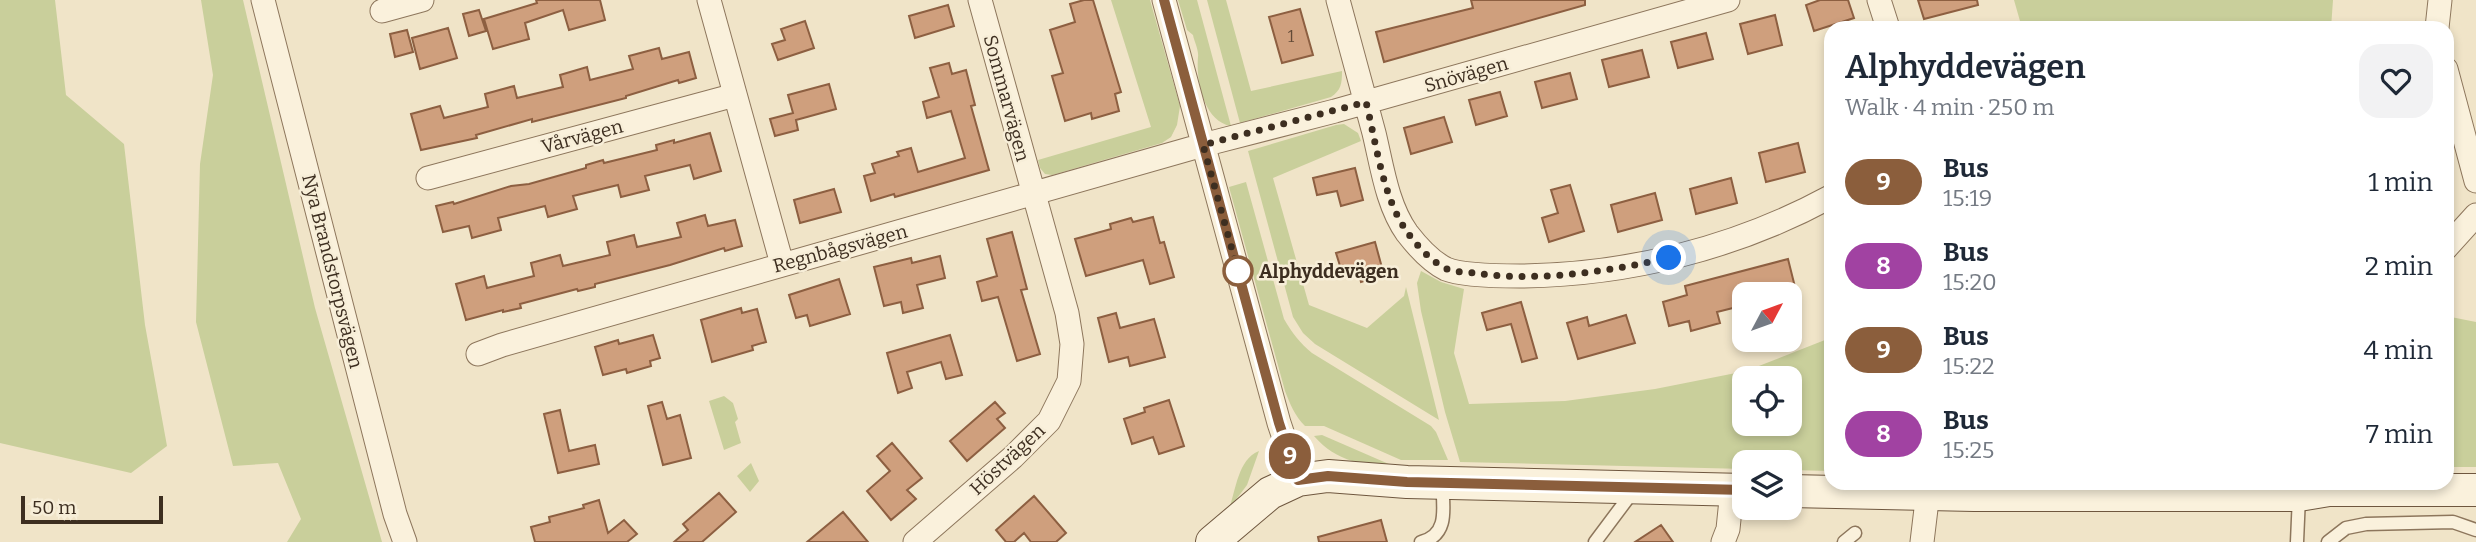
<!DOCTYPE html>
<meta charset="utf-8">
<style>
:root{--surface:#fff;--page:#f2f2f3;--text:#1f2937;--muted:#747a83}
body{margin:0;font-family:Bitter,serif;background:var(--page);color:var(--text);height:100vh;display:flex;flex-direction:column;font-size:26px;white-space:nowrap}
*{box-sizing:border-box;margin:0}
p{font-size:23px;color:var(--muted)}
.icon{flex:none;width:38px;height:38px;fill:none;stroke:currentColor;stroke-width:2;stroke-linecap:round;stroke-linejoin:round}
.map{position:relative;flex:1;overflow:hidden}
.sheet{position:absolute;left:1824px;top:21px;width:630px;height:469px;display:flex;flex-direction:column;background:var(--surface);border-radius:21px;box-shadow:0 4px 10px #0003}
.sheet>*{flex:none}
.badge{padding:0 14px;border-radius:23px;font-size:24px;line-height:46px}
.needle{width:46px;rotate:49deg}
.buttons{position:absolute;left:1732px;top:282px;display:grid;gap:14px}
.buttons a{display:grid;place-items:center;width:70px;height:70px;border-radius:14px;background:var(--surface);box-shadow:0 4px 10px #0003;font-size:35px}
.scale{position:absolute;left:21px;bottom:18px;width:142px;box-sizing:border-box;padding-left:7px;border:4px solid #3d2e20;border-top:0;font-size:19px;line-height:24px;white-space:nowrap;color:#3d2e20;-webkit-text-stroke:5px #f7eed8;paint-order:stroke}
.you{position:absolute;width:35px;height:35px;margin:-18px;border:5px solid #fff;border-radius:50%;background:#1a73e8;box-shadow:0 0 0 10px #1a73e833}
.map>.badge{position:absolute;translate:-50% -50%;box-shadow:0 0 0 4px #fff}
.round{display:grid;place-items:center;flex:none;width:74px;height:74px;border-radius:21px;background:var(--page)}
.head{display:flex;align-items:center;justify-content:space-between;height:119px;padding:0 21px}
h1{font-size:33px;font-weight:600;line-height:52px}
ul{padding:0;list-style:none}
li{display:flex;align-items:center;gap:21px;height:84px;padding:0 21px}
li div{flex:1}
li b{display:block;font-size:26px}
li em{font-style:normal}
li .badge{min-width:77px;font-weight:700;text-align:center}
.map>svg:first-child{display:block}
</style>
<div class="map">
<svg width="2476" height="542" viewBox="0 0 2476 542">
<rect width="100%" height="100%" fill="#f0e4c8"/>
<path fill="#c9cf9b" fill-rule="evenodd" d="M0,0H55L66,95L124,144L145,325L167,446L131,473L0,443Z
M201,0H243L315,308L382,542H287L301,519L278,463L233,466L196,322L200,164L213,75Z
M1111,0H1150L1180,106L1177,125L1171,137L1162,143L1052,175L1045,174L1040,168L1038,160L1151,127Z
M1178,0H1197L1231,126C1203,121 1196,79 1198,57C1199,50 1194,41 1193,35L1187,30Z
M1207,0H1226L1251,91L1342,71C1342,84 1341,90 1331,97L1240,123Z
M2014,0H2333L2331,28H2022Z
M1344,124L1358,133L1361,141L1273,178L1309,305L1367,328L1404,296L1406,287L1439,420L1315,344L1303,333L1293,317L1248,151L1336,125Z
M1246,182L1284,319C1292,333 1300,343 1312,353L1431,426L1436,432L1448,460H1401L1324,426H1305C1295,416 1290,404 1285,391L1229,187Z
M1421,271L1441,282L1464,289L1454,353L1469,404L1565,401L1655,389L1746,371L1830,338V471L1790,470V462H1745V469L1460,462L1445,412L1421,311L1417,283ZM1745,378H1790V424H1745Z
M2446,316L2476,322V467H2447Z
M724,396L733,403L738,419L735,422L741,443L724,450L709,401Z
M1322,435L1398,468C1366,466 1336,462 1314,436Z
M1259,451L1247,485L1229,509C1236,490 1238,459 1259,451Z
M751,463L759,481L750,492L737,476Z"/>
<path fill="#cf9f7d" stroke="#8d5f41" stroke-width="2" d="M536,0H600L605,20L569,30L563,10L525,23L529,39L493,49L484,19L537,3Z
M1084,0H1093L1121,92L1115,94L1119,111L1092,119L1091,113L1065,121L1052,76L1063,73L1050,30L1075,22L1070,4Z
M1471,0H1585V5L1384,62L1376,32L1473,8Z
M1820,0H1848L1854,18L1814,31L1806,5Z
M1918,0H1977L1978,5L1924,19Z
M948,5L954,26L915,38L909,16Z
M1300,9L1313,55L1282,63L1269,17Z
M479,10L486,31L469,36L463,14Z
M1775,15L1782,45L1748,54L1740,24Z
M805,21L814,48L778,60L772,44L785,40L781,29Z
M448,28L457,58L420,69L412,38Z
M407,30L413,52L395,57L390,34Z
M1706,33L1713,59L1678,68L1671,42Z
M659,48L662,59L689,52L696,78L679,83L678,80L626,96V98L532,122V119L476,135L477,138L421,150L411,114L440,106L444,118L488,107L485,94L514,86L517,98L563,87L560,75L587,67L590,80L633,69L629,56Z
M1642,50L1649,77L1609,87L1602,60Z
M949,63L952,74L966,70L975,105L971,106L989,170L895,197L894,194L871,201L864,176L875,173L872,164L899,156L897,152L911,148L918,172L965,158L951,111L927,118L923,102L939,97L930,68Z
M1570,73L1577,99L1542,108L1535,82Z
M829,84L836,109L796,120L798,130L775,136L770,119L793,113L788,95Z
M1500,92L1507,116L1476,125L1469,100Z
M1444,117L1452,142L1411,154L1404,128Z
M710,133L721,171L694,179L690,165L645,176L649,190L621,197L618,185L573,196L577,209L548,217L545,206L498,218L501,230L472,238L469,226L443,232L436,206L453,202L454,204L511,186L529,184L586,168V165L603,160L604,163L657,150L656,145L674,140V143Z
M1798,143L1805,172L1766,182L1759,153Z
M1355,168L1363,200L1341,206L1337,191L1317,195L1313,178Z
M1731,178L1737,203L1696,214L1690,189Z
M1570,185L1584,231L1549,242L1542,218L1558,213L1551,190Z
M834,189L841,212L800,223L794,200Z
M1655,193L1662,220L1618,232L1611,205Z
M705,215L708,226L735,220L742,246L725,251L724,248L670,265L595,284V287L578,291L577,289L520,304L521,308L503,312V310L466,320L456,284L484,276L487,288L534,276L531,263L560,255L563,266L610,255L607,242L634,235L637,247L681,237L677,223Z
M1153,217L1160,243L1164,242L1174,277L1150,284L1143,260L1086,276L1075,239L1111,229L1110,224L1131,218L1133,222Z
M1012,232L1027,289L1021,290L1040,354L1017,361L998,297L982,301L977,282L997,276L987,239Z
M1375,242L1384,275L1361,282L1357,265L1341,269L1336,253Z
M940,256L945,278L917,285L923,308L903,313L901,302L884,306L874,267L911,258L912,263Z
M1788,259L1796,291L1785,294H1745V305L1717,312L1720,323L1691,331L1689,321L1669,326L1663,302L1687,295L1685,286Z
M839,279L850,314L810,326L807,315L796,318L789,295Z
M1521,302L1537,358L1522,362L1511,324L1487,330L1482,313Z
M741,308L742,313L757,309L766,342L752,346L753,350L712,362L701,320Z
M1116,313L1120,328L1154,319L1165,357L1130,366L1128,357L1109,362L1098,318Z
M1626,315L1635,343L1578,359L1567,323L1587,317L1589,326Z
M653,335L660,358L650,361L651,366L627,373L626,369L603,375L595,347L618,340L619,344Z
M950,335L962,375L946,379L941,362L907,372L912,388L898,393L887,353Z
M1169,400L1184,446L1159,454L1153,437L1132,444L1124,419L1145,412L1144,408Z
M662,402L667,419L680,415L691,458L663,465L648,406Z
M995,402L1005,413L997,419L1005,428L967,461L950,441Z
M560,410L569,451L595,445L599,464L558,473L544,414Z
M892,443L922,478L907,490L916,499L891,520L867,491L890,471L877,456Z
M719,493L736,512L702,542H674L688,530L683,524Z
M1034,496L1066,533L1056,542H1031L1024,533L1014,542H1006L996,530Z
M599,500L608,533L624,520L637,534L627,542H535L531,527L550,522L549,517L584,508L583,505Z
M843,512L868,542H807Z
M1381,520L1387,542H1319L1318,537Z
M1661,525L1673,542H1635Z"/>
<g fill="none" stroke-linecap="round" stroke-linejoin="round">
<defs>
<path id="lane" d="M1421,542C1450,535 1443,506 1442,482
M1595,542L1634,490
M1844,542L1855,533
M2297,542L2299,496
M2328,542L2346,528L2366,524L2453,522L2476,530"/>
<path id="street" d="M263,0L395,514L405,542
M709,0L782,264
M1164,0L1279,423L1298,480
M1338,0C1350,44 1362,89 1374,133C1382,166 1387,205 1407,233C1417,246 1432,262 1446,269C1463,276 1502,276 1520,276C1628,275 1736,248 1830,197
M1879,0L1888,28
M382,11L422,0
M2437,28L2440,0
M2446,69L2476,181
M428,178L735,95
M2446,248L2476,215
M478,354L502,345L1203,145L1335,111L1728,0
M915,542L1013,457L1049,421L1069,381L1072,344L1067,313L980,0
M1723,542L1728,529L1732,490
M1922,542L1928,492"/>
<path id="secondary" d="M1790,491L1974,495H2299L2329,490H2476
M1212,542L1270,493L1298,480L1328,476L1407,482L1745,490"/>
</defs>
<use href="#lane" stroke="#8d765c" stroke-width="15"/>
<use href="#street" stroke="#8d765c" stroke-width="25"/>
<use href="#secondary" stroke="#6f573f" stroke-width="34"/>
<use href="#lane" stroke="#faf1dc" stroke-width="12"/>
<use href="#street" stroke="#faf1dc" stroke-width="23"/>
<use href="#secondary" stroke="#faf1dc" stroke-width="32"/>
</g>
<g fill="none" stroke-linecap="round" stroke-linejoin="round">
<defs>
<path id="line" d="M1164,0L1279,423L1298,480L1328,476L1407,482L1745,490"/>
</defs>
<use href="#line" stroke="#fff" stroke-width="16"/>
<use href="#line" stroke="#8b5e3c" stroke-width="10"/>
<path stroke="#3d2e20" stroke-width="7" stroke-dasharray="0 12.6" d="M1238,271L1203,145L1366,102C1376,142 1383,200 1408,233C1417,246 1432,262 1447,269C1454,272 1465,272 1473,273C1539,282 1605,272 1669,258"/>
</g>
<circle fill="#fff" stroke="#8b5e3c" stroke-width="3.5" cx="1238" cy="271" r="14"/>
<g text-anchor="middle" stroke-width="5" stroke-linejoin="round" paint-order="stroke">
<g font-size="16" fill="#624a37">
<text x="1291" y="42">1</text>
</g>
<g font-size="19" fill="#3d2e20" stroke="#f7eed8">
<text transform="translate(1466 74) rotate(-16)" y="7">Snövägen</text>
<text transform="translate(1007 98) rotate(75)" y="7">Sommarvägen</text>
<text transform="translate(582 136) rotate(-15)" y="7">Vårvägen</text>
<text transform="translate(840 248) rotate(-15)" y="7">Regnbågsvägen</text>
<text transform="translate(333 271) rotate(76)" y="7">Nya Brandstorpsvägen</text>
<text transform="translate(1007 459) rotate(-43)" y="7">Höstvägen</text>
</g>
<g font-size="19" font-weight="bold" fill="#3d2e20" stroke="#f7eed8" text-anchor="start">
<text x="1259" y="278">Alphyddevägen</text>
</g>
</g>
</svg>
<div class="buttons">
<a><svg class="needle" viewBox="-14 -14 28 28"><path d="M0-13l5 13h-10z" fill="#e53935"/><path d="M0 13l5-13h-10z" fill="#747a83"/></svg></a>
<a><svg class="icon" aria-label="locate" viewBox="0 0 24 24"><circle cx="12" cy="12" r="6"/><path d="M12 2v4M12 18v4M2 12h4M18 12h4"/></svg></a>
<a><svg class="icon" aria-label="layers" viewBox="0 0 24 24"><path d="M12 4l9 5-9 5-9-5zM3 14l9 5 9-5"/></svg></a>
</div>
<div class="scale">50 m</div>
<div class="you" style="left:1669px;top:258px"></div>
<b class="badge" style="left:1290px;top:456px;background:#8b5e3c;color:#fff">9</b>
<section class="sheet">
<div class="head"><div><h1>Alphyddevägen</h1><p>Walk · 4 min · 250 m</p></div><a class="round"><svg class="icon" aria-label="heart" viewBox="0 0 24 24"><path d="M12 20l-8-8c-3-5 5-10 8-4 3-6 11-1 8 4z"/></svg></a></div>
<ul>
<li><span class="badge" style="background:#8b5e3c;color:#fff">9</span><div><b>Bus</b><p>15:19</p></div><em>1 min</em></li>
<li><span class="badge" style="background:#a142a2;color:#fff">8</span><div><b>Bus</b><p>15:20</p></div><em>2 min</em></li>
<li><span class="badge" style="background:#8b5e3c;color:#fff">9</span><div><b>Bus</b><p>15:22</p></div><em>4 min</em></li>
<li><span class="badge" style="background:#a142a2;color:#fff">8</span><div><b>Bus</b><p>15:25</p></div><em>7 min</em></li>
</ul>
</section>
</div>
